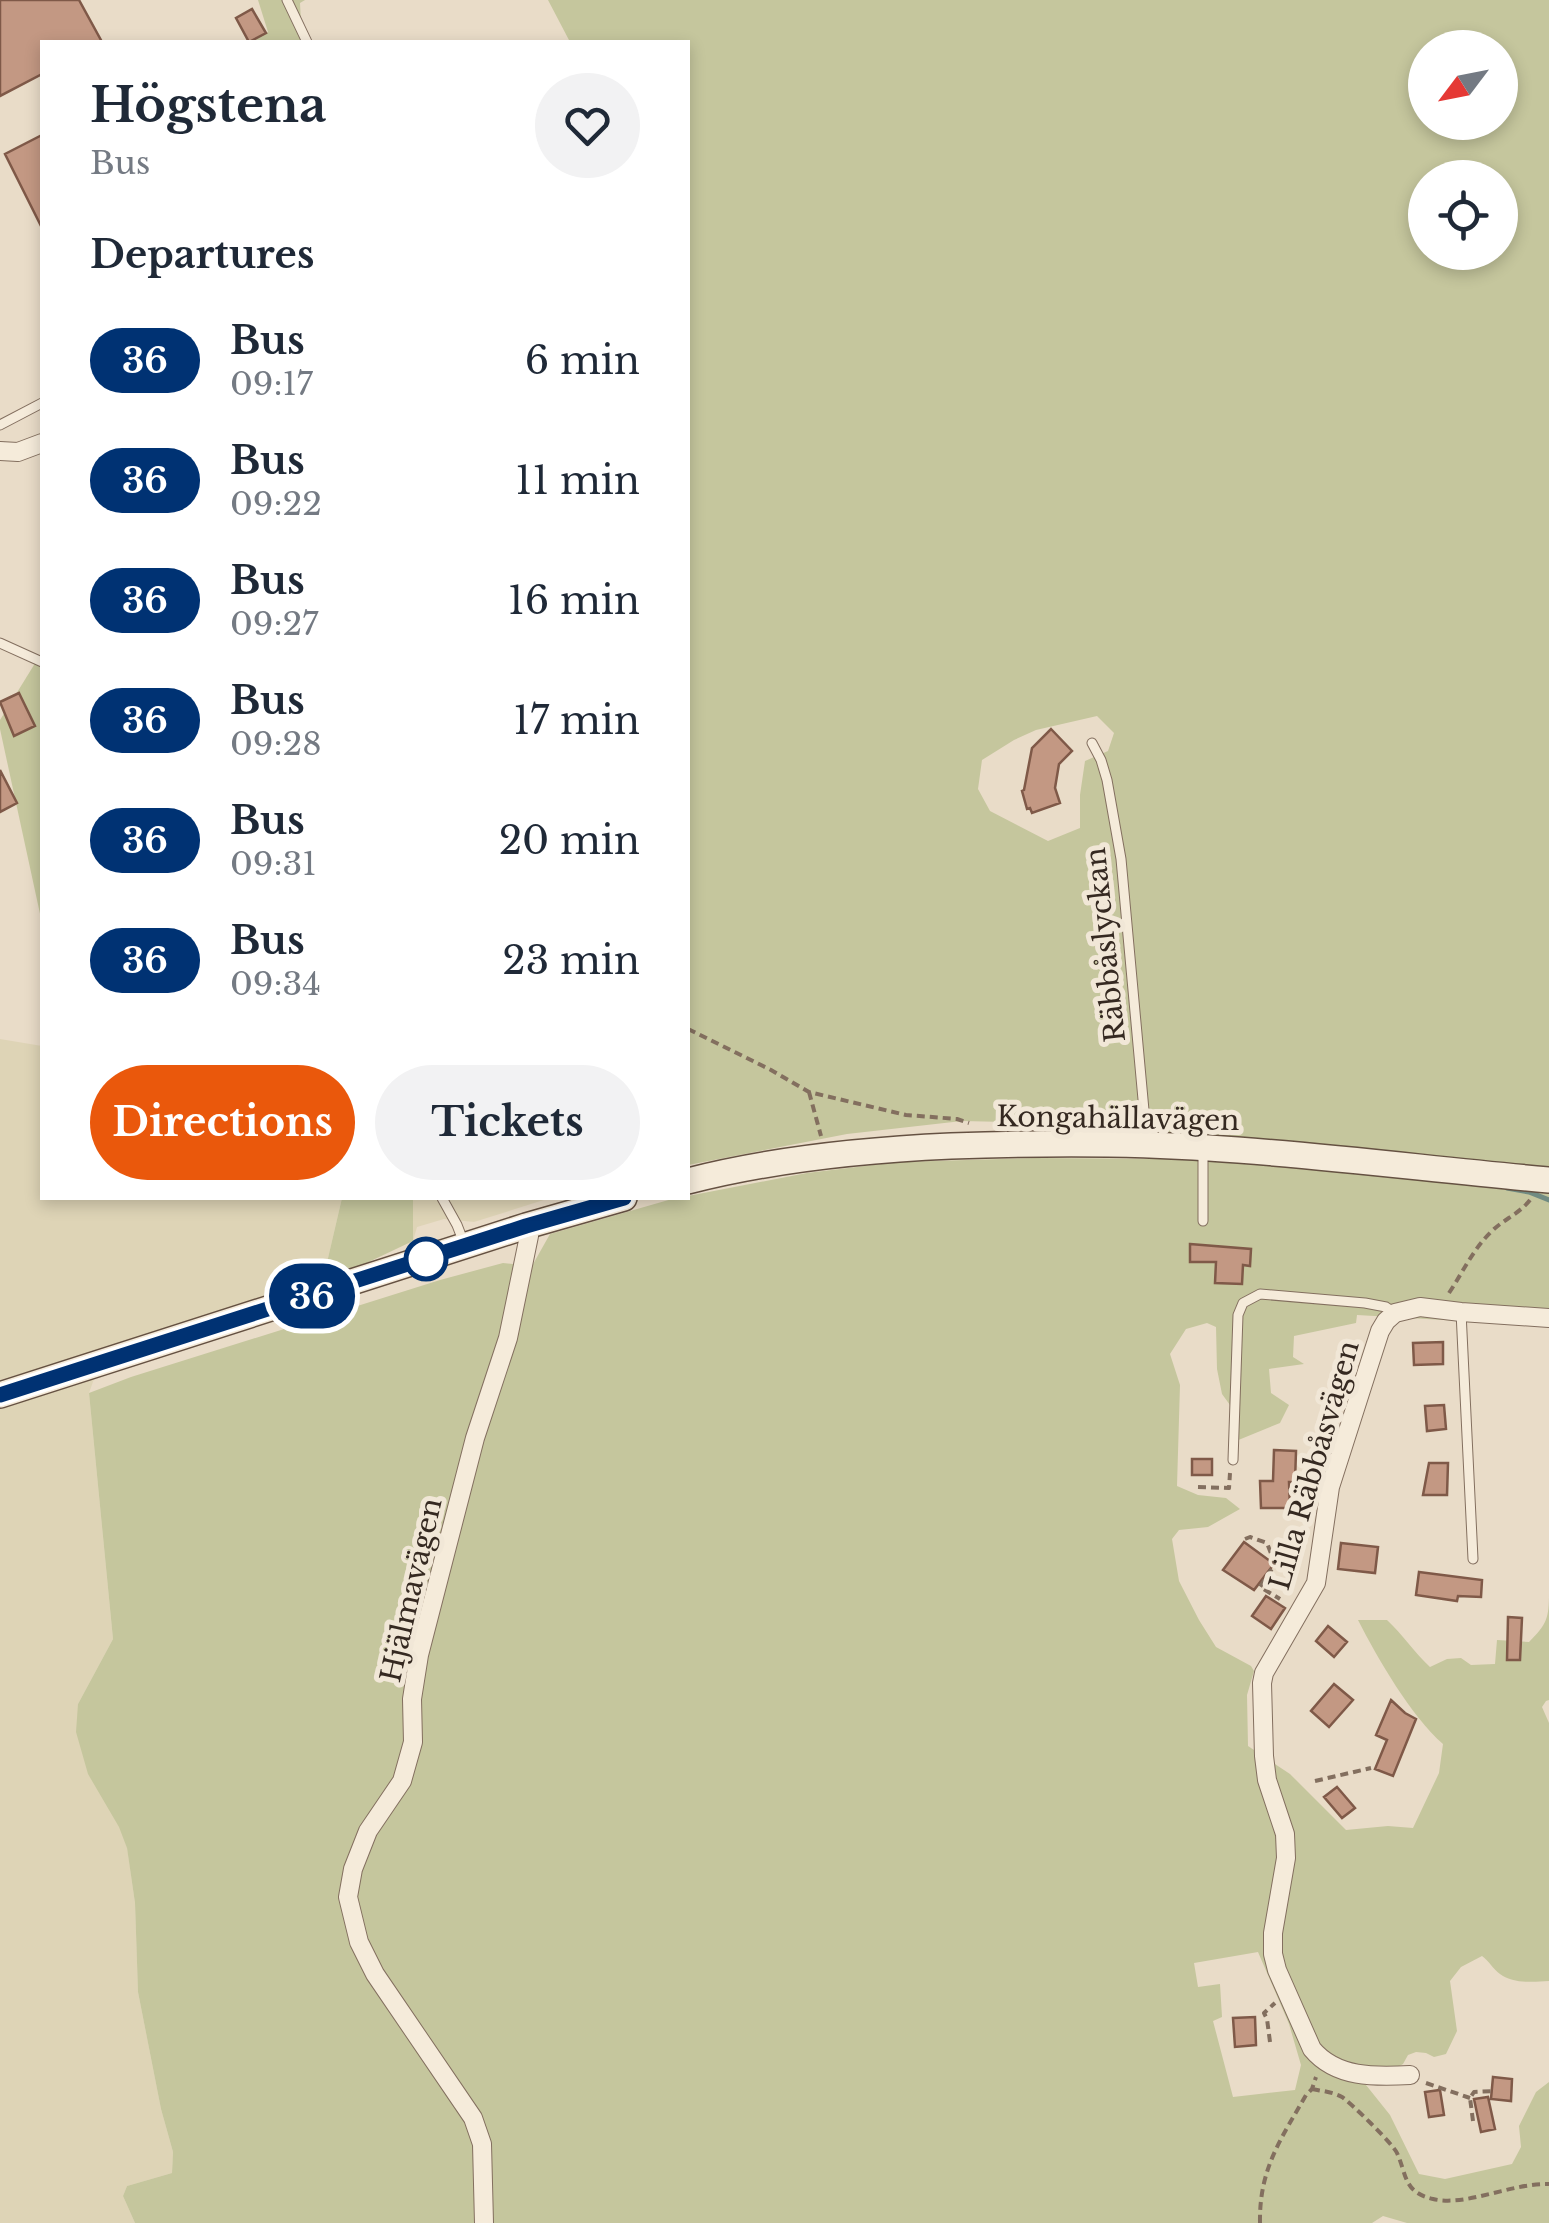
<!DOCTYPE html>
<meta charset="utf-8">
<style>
:root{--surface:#fff;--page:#f2f2f3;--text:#1f2937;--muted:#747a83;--accent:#ea580c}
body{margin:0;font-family:"Libre Baskerville",serif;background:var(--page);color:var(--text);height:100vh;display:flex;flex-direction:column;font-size:38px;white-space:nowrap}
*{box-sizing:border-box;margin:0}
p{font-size:32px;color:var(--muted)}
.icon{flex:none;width:55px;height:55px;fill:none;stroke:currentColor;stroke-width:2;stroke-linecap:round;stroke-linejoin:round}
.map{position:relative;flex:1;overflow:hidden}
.panel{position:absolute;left:40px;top:40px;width:650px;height:1160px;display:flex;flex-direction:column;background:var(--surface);border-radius:0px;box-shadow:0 5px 15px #0003}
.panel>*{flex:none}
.badge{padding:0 20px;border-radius:32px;font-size:35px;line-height:65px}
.needle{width:65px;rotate:238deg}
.fabs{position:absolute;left:1408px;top:30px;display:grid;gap:20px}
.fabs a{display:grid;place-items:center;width:110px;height:110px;border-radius:50%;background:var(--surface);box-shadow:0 5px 15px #0003;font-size:50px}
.map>.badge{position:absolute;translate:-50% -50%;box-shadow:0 0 0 5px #fff}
h2{padding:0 50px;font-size:38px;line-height:90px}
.round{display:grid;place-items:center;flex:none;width:105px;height:105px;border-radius:52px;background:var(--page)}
.overview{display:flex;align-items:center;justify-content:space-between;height:170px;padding:0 50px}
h1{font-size:48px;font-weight:700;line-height:75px}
.action{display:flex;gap:20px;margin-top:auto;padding:20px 50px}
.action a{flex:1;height:115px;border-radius:60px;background:var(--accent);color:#fff;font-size:40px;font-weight:700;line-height:115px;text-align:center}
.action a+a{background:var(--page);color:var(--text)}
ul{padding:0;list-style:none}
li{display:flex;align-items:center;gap:30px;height:120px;padding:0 50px}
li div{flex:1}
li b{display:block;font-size:38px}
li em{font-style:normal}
li .badge{min-width:110px;font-weight:700;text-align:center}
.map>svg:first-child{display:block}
</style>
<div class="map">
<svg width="1549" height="2223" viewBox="0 0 1549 2223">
<rect width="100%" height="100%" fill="#e9dcc8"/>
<path fill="#ded4b6" d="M0,1039L42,1046V1198H342L322,1284L0,1380Z
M413,1198H550L474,1222L444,1219L417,1227L413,1241Z
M94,1379L89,1393L113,1639L78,1704L127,1847L135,1903L138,1992L161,2109L173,2152L172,2173L127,2186L123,2196L135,2223H0V1409Z"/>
<path fill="#c5c69d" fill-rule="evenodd" d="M258,0H305L300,3L302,42H249L268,32Z
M548,0H1549V1326L1357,1315L1356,1323L1294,1336L1293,1357L1304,1364L1269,1369L1271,1393L1289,1405L1280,1423L1236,1441L1230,1432V1405L1222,1394L1217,1369L1216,1327L1207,1323L1186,1329L1170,1354L1180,1385L1177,1486L1198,1495L1226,1498L1240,1509L1208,1527L1179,1530L1172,1539L1179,1581L1199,1620L1216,1647L1251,1666L1254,1671L1247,1695L1248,1746L1290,1774L1346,1830L1388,1826L1413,1828L1439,1773L1443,1744C1411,1716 1378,1659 1358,1620H1387C1403,1635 1414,1652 1430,1667L1447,1659L1461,1658L1471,1665L1495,1664L1497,1640L1529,1642C1547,1624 1549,1618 1549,1593V1700L1546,1701L1542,1707L1549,1723V1981C1533,1982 1514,1984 1500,1974C1493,1969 1489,1961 1482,1956L1461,1967L1450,1981L1457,2031L1446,2054L1434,2057L1426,2053L1416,2052L1408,2055L1403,2064L1366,2085L1390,2115L1419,2174L1445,2179L1512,2164L1521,2147L1519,2126L1536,2092L1549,2082V2223H1407L1383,2216L1372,2223H135L123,2196L127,2186L172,2173L173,2152L161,2109L138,1992L135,1903L127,1848L119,1827L88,1774L76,1732L78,1704L113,1639L89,1393L131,1377L440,1280L503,1263L532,1266L550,1234L672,1199L688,1198V1196L807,1173L898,1162L1035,1158L1165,1159L1156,1125L962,1121L847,1134L688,1165V42H570ZM1425,48H1500V122H1425ZM1425,178H1500V252H1425ZM1097,716L1114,733L1108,751L1085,761L1080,795V828L1048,841L990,811L978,789L982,760L1014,740L1036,730ZM1258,1952L1289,2024L1301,2065L1295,2090L1233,2097L1213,2021L1222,2017L1220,1984L1198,1987L1194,1963Z
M42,652V923L0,729V720Z
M342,1198H413V1241L322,1284Z"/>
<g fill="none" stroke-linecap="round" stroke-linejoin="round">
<path stroke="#708b82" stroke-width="5" d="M1507,1188L1529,1192L1549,1200"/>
</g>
<path fill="#c39883" stroke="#7f5948" stroke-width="2.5" d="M0,0H79L102,42H42V74L0,96Z
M252,9L266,33L249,42L236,18Z
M42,135V228L5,154Z
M19,693L35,726L14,736L0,702Z
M1051,729L1072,751L1059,764L1055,788L1060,803L1032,813L1030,808L1027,809L1022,791L1024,790L1032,748Z
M0,770L17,803L0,812Z
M1190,1244L1251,1249L1250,1266L1243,1265L1242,1284L1215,1283L1216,1262H1190Z
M1443,1342V1364L1414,1365L1413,1343Z
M1444,1405L1446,1429L1427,1431L1425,1406Z
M1274,1450L1296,1451L1295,1482H1289L1290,1508H1261L1260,1481H1273Z
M1192,1459H1212V1475H1192Z
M1429,1463H1448L1447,1495H1423Z
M1244,1542L1274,1564L1254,1590L1223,1570Z
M1341,1543L1378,1547L1375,1573L1338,1569Z
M1419,1572L1482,1580L1481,1597L1458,1596L1457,1601L1416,1595Z
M1266,1596L1285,1608L1271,1629L1252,1616Z
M1508,1617L1522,1618L1520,1660H1507Z
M1328,1626L1347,1642L1334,1657L1316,1641Z
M1334,1684L1353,1700L1329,1727L1311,1711Z
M1391,1700L1405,1713L1416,1719L1393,1776L1375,1769L1387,1740L1376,1735Z
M1337,1787L1355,1808L1342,1818L1324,1797Z
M1255,2017L1256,2045L1235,2047L1233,2018Z
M1493,2077L1512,2079L1511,2101L1491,2099Z
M1440,2090L1444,2115L1429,2117L1425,2092Z
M1488,2097L1495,2129L1481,2132L1474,2099Z"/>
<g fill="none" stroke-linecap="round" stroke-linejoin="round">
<defs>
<path id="lane" d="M287,0L307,42
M0,425L42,403
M0,643L42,662
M1092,743L1101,760L1107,780L1121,859L1147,1143
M442,1198L457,1225L464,1243
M1203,1221V1149
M1461,1312L1473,1559
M1233,1460L1238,1315L1243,1303L1260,1294L1365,1303L1386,1307L1395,1313"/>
<path id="street" d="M0,451L18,452L42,443
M1410,2075C1375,2077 1336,2078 1312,2049L1277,1970L1273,1954V1933L1286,1858L1285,1834L1267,1780L1264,1756L1262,1683L1264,1673L1316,1583L1330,1487L1370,1362L1380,1331L1386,1321L1395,1313L1420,1307L1461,1312L1549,1318
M484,2223L482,2144L473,2118L375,1974L359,1942L348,1897L353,1869L368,1831L402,1781L413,1742L412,1699L419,1655L475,1438L508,1338L529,1236L526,1226"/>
<path id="secondary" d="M688,1181C773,1159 862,1150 951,1146C1036,1143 1123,1142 1209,1148C1322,1155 1436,1170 1549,1180
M0,1395L526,1226L624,1198"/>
</defs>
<use href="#lane" stroke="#836f5f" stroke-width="11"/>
<use href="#street" stroke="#836f5f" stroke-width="20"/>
<use href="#secondary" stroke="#655142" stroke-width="28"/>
<path stroke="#836f5f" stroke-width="4" stroke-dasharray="8 5" stroke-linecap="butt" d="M688,1029L771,1070L809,1092L906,1115L957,1119L969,1123
M809,1092L821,1136
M1449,1293C1463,1272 1473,1249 1492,1231C1504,1219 1519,1214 1530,1200
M1303,1463L1313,1480
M1198,1487L1229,1488L1230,1473
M1245,1539L1250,1537L1267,1543L1275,1564L1260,1587L1280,1599
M1315,1781L1371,1768
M1270,2042L1267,2019L1264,2013L1275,2003
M1426,2083L1470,2098
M1312,2089C1322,2091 1333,2092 1342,2097C1350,2102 1393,2144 1397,2153C1407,2175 1403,2192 1433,2199C1466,2207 1511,2183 1549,2184
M1473,2121L1470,2098L1474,2092L1494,2091
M1260,2223C1259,2169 1281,2139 1306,2095L1312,2089L1316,2077"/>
<use href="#lane" stroke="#f5ebda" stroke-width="9"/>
<use href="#street" stroke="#f5ebda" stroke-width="18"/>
<use href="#secondary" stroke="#f5ebda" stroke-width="25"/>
</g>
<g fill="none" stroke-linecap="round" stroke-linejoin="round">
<defs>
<path id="line" d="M0,1395L526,1226L624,1198"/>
</defs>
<use href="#line" stroke="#fff" stroke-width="22"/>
<use href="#line" stroke="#003273" stroke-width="15"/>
</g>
<circle fill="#fff" stroke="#003273" stroke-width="5" cx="426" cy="1259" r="20"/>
<g text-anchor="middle" stroke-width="10" stroke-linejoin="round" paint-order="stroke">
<g font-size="28" fill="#352921" stroke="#f1e7d7">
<text transform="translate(1105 945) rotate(-96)" y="10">Räbbåslyckan</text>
<text transform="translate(1118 1118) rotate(1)" y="10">Kongahällavägen</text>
<text transform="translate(1314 1465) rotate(-74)" y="10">Lilla Räbbåsvägen</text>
<text transform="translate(411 1590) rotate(-77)" y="10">Hjälmavägen</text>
</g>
</g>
</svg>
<div class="fabs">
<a><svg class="needle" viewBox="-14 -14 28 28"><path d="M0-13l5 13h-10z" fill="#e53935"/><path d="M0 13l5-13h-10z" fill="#747a83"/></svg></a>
<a><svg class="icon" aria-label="locate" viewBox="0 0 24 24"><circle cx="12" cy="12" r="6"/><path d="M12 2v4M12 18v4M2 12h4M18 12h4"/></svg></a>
</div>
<b class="badge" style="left:312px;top:1296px;background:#003273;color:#fff">36</b>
<section class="panel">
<div class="overview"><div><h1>Högstena</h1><p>Bus</p></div><a class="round"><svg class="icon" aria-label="heart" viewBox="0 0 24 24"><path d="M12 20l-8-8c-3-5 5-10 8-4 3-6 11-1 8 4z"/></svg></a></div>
<h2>Departures</h2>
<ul>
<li><span class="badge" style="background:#003273;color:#fff">36</span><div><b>Bus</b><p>09:17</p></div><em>6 min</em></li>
<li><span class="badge" style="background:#003273;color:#fff">36</span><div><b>Bus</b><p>09:22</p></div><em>11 min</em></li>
<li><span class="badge" style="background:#003273;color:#fff">36</span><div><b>Bus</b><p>09:27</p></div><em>16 min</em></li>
<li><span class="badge" style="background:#003273;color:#fff">36</span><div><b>Bus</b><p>09:28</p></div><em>17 min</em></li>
<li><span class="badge" style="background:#003273;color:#fff">36</span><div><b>Bus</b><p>09:31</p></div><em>20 min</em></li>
<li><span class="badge" style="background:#003273;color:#fff">36</span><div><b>Bus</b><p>09:34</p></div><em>23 min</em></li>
</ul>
<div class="action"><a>Directions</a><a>Tickets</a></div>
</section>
</div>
